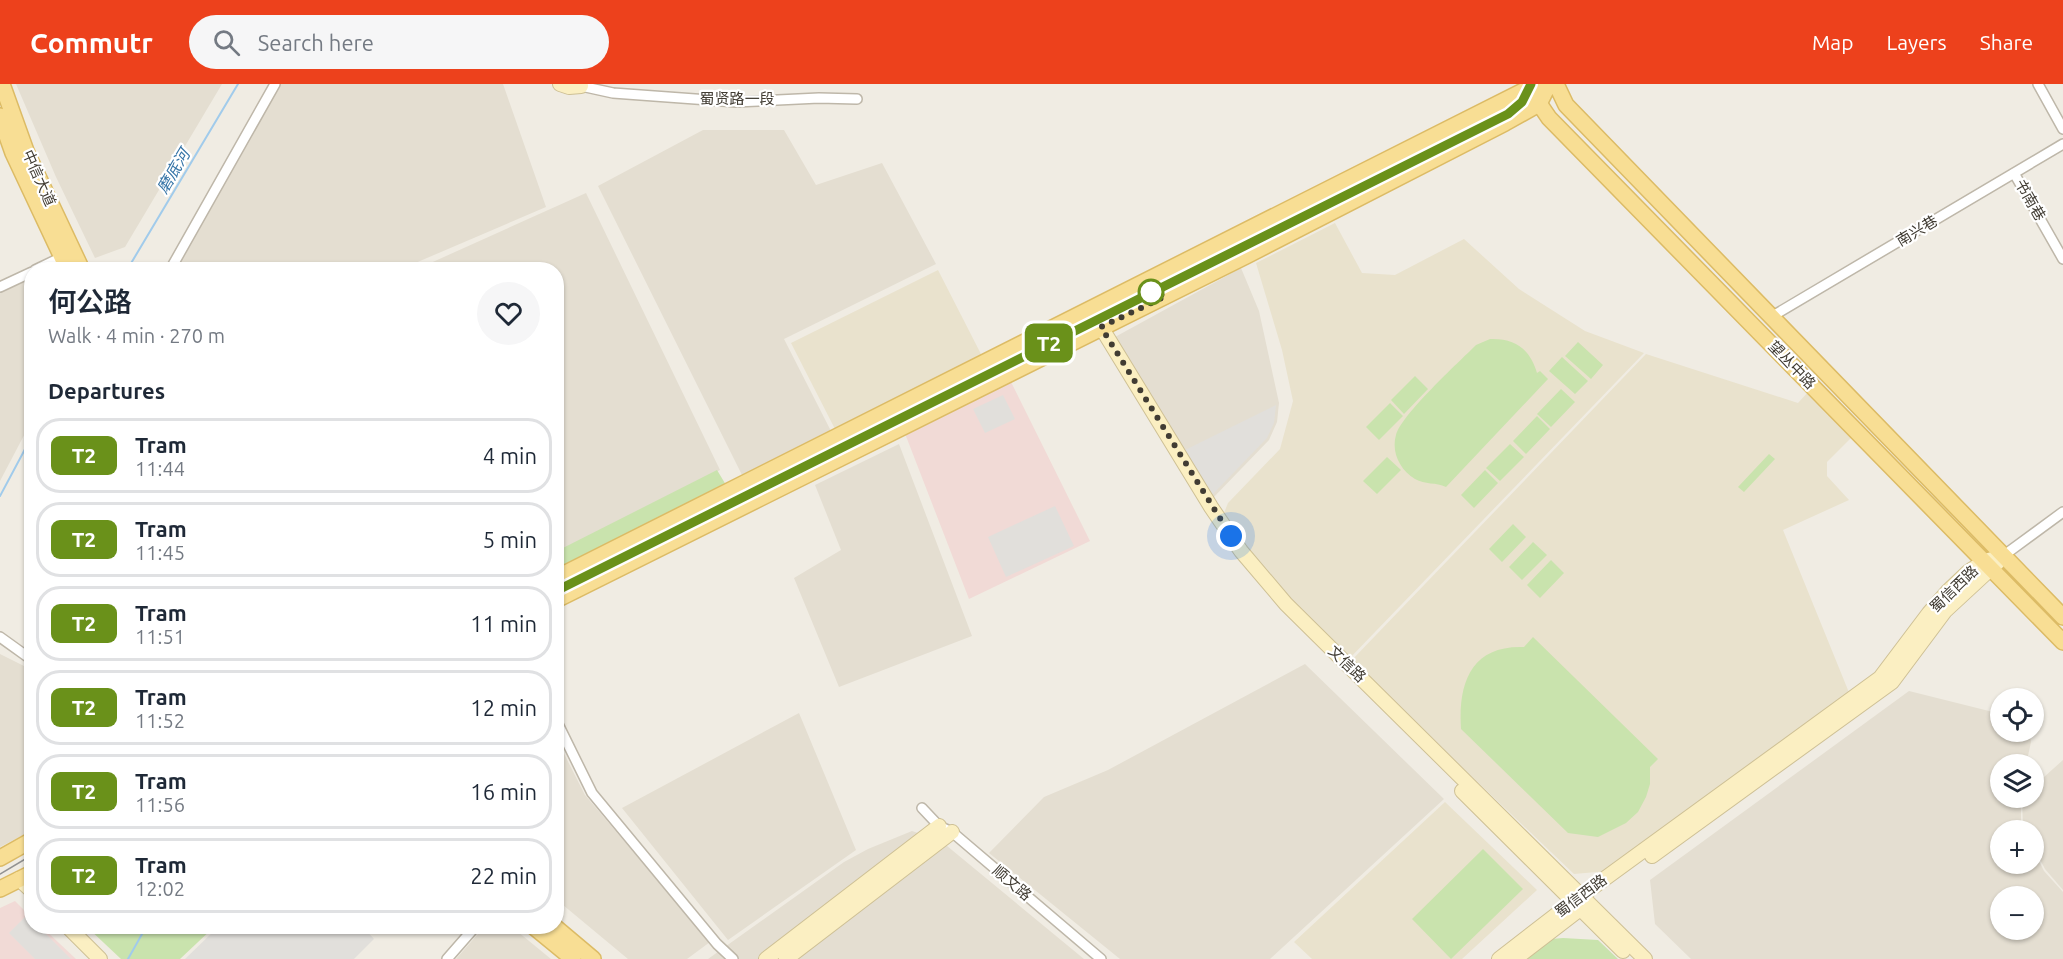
<!DOCTYPE html>
<meta charset="utf-8">
<style>
:root{--surface:#fff;--page:#f6f6f7;--text:#1f2937;--muted:#747a83;--line:#e0e1e3;--accent:#ed411c}
body{margin:0;font-family:Ubuntu,"Noto Sans SC",sans-serif;background:var(--page);color:var(--text);height:100vh;display:flex;flex-direction:column;font-size:22px;white-space:nowrap}
*{box-sizing:border-box;margin:0}
p{font-size:20px;color:var(--muted)}
.icon{flex:none;width:33px;height:33px;fill:none;stroke:currentColor;stroke-width:2;stroke-linecap:round;stroke-linejoin:round}
.map{position:relative;flex:1;overflow:hidden}
.details{position:absolute;left:24px;top:178px;width:540px;height:672px;display:flex;flex-direction:column;background:var(--surface);border-radius:24px;box-shadow:0 2px 4px #0004}
.details>*{flex:none}
.badge{padding:0 12px;border-radius:9px;font-size:21px;line-height:39px}
.tools{position:absolute;left:1990px;top:604px;display:grid;gap:12px}
.tools a{display:grid;place-items:center;width:54px;height:54px;border-radius:50%;background:var(--surface);box-shadow:0 2px 4px #0004;font-size:30px}
.you{position:absolute;width:30px;height:30px;margin:-15px;border:4px solid #fff;border-radius:50%;background:#1a73e8;box-shadow:0 0 0 9px #1a73e833}
.map>.badge{position:absolute;translate:-50% -50%;box-shadow:0 0 0 3px #fff}
h2{padding:0 24px;font-size:22px;line-height:54px}
.round{display:grid;place-items:center;flex:none;width:63px;height:63px;border-radius:32px;background:var(--page)}
.summary{display:flex;align-items:center;justify-content:space-between;height:102px;padding:0 24px}
h1{font-size:28px;font-weight:600;line-height:45px}
ul{padding:0;list-style:none}
li{display:flex;align-items:center;gap:18px;height:75px;margin:0 12px 9px;padding:0 12px;border:3px solid var(--line);border-radius:24px}
li div{flex:1}
li b{display:block;font-size:22px}
li em{font-style:normal}
li .badge{min-width:66px;font-weight:700;text-align:center}
header{display:flex;align-items:center;gap:36px;box-sizing:border-box;height:84px;padding:0 30px;background:var(--accent);color:#fff}
header strong{font-size:28px}
nav{display:flex;gap:33px;margin-inline-start:auto;font-size:21px}
.search{width:420px;height:54px;background:var(--page);display:flex;align-items:center;gap:15px;box-sizing:border-box;padding:0 21px;border-radius:33px;color:var(--muted);font-size:22px}
.map>svg:first-child{display:block}
</style>
<header>
<strong>Commutr</strong>
<div class="search"><svg class="icon" aria-label="search" viewBox="0 0 24 24"><circle cx="10" cy="10" r="6"/><path d="M15 15l6 6"/></svg>Search here</div>
<nav><a>Map</a><a>Layers</a><a>Share</a></nav>
</header>
<div class="map">
<svg width="2063" height="875" viewBox="0 0 2063 875">
<rect width="100%" height="100%" fill="#f0ece3"/>
<path fill="#e4ded1" fill-rule="evenodd" d="M16,0H222L125,163L95,174L56,93Z
M279,0H503L546,123L399,186H175Z
M703,46H784L816,101L882,79L936,180L784,255L833,351L743,393L598,102Z
M586,109L720,386L557,469L556,186H415Z
M1241,184L1259,227L1279,319L1277,338L1269,356L1212,415L1115,253Z
M31,195V338L0,397V209Z
M899,360L972,552L839,603L794,494L841,466L815,401Z
M0,570L32,586L31,747L0,763Z
M1305,580L1444,715L1270,875H1120L989,769L1044,713L1108,686Z
M1909,607L2001,630V648H2029L2031,658L2026,681H2001V714H2021V743L2023,747H2001V780H2034V767L2044,787L2063,808V875H1691L1655,840L1650,796ZM2001,813H2034V846H2001Z
M799,629L856,766L728,856L622,724Z
M556,654L585,711L710,858L687,875H628L557,816Z
M2063,676V806L2045,785L2034,764V747H2025L2023,743L2022,714H2034V702Z
M912,747L941,757L1084,875H708L844,778L868,765Z
M484,843H512L551,875H456Z"/>
<path fill="#e9e2cd" d="M1335,139L1362,189L1395,191L1464,155L1519,205L1585,247L1644,269L1349,575L1277,505L1225,440L1224,429L1228,419L1280,365L1293,317L1282,266L1256,179Z
M938,186L983,274L836,347L791,259Z
M1646,270L1798,319L1808,308L1854,351L1827,378V392L1849,416L1783,446L1850,611L1608,787L1574,790L1351,577Z
M1445,718L1537,806L1462,875H1312L1294,858Z"/>
<path fill="#f1dad6" d="M1011,298L1090,457L969,515L904,347Z
M15,817L31,833L32,843H42L76,875H0V824Z"/>
<path fill="#c9e3ad" d="M1490,255C1515,254 1530,265 1537,289L1540,287L1548,295L1446,403C1436,398 1425,401 1415,395C1400,386 1391,368 1396,351C1402,330 1458,279 1476,261Z
M1578,258L1603,281L1591,295L1565,272Z
M1562,273L1588,297L1575,310L1549,287Z
M1415,292L1428,305L1404,330L1391,316Z
M1561,305L1575,318L1551,343L1537,330Z
M1390,319L1403,332L1379,356L1366,343Z
M1537,332L1550,345L1526,370L1513,357Z
M1510,360L1524,373L1500,397L1486,384Z
M1769,370L1775,375L1744,408L1738,403Z
M1387,373L1401,386L1377,410L1363,397Z
M717,386L726,401L557,486V467Z
M1485,386L1498,399L1474,424L1461,411Z
M1513,440L1526,453L1502,478L1489,465Z
M1533,458L1547,471L1522,496L1509,483Z
M1551,476L1564,489L1540,514L1527,501Z
M1533,553L1658,675L1650,683V700L1646,713L1638,728L1626,739L1598,753L1568,749L1461,645C1458,599 1471,561 1524,563Z
M1483,765L1523,805L1451,875L1412,835Z
M87,843H214L180,875H121Z
M1563,854L1598,856L1618,875H1526L1551,855Z"/>
<path fill="#e1dfdb" d="M1003,311L1015,335L985,349L973,325Z
M1276,321L1274,339L1267,354L1212,411L1185,366Z
M1055,422L1074,462L1006,493L988,453Z
M27,831L31,835L32,843H39L71,875H35L9,849Z
M218,843H363L374,855L354,875H185Z"/>
<g fill="none" stroke-linecap="round" stroke-linejoin="round">
<path stroke="#a1cbeb" stroke-width="2" d="M127,186L238,0
M0,412L32,352
M128,875L146,843"/>
<defs>
<path id="street" d="M581,0V2L613,9L736,18L819,14L857,15
M2038,0L2063,45
M2014,89L2063,175
M35,186L62,173
M170,186L275,0
M0,203L32,188
M1771,233L2063,60
M2003,472L2063,428
M0,553L32,576
M556,636L592,709L717,860L733,875
M922,724L939,742L952,748L1101,875
M447,875L475,843"/>
<path id="secondary" d="M560,0L569,3L581,2L580,0
M1101,243L1211,423L1241,467L1286,520L1645,875
M1462,707L1623,867
M1652,772L1892,598L1945,527L1998,478
M19,795L32,807
M68,843L100,875
M766,875L939,742
M786,875L952,748
M1499,875L1574,817L1880,594L1929,529L1948,507L1968,488L1985,477L2003,472
M1515,875L1588,819"/>
<path id="primary" d="M2,0L26,67L82,186
M1556,0L1566,21L2063,533
M1534,12L1549,34L2063,558
M0,32L13,69L68,186
M556,494L1537,0
M556,516L1246,172L1505,39L1539,20L1549,0
M0,774L32,756
M0,805L32,789
M534,843L573,875
M555,843L593,875"/>
</defs>
<use href="#street" stroke="#beb7a9" stroke-width="12"/>
<use href="#secondary" stroke="#cec095" stroke-width="16"/>
<use href="#primary" stroke="#dcbb65" stroke-width="18"/>
<use href="#street" stroke="#fff" stroke-width="9"/>
<use href="#secondary" stroke="#fbefc2" stroke-width="14"/>
<use href="#primary" stroke="#f8de94" stroke-width="15"/>
<path stroke="#929292" stroke-width="1.5" d="M556,507L1508,30L1522,18L1531,0
M0,790L32,771"/>
</g>
<g fill="none" stroke-linecap="round" stroke-linejoin="round">
<defs>
<path id="line" d="M556,507L1508,30L1522,18L1531,0"/>
</defs>
<use href="#line" stroke="#fff" stroke-width="14"/>
<use href="#line" stroke="#6a911a" stroke-width="9"/>
<path stroke="#413c33" stroke-width="6" stroke-dasharray="0 10.8" d="M1151,208L1166,212L1101,243L1231,452"/>
</g>
<circle fill="#fff" stroke="#6a911a" stroke-width="3" cx="1151" cy="208" r="12"/>
<g text-anchor="middle" stroke-width="4.5" stroke-linejoin="round" paint-order="stroke">
<g font-size="15" fill="#413c33" stroke="#fff">
<text x="737" y="20">蜀贤路一段</text>
<text transform="translate(39 94) rotate(66)" y="5">中信大道</text>
<text transform="translate(2030 116) rotate(60)" y="5">书南巷</text>
<text transform="translate(1917 147) rotate(-31)" y="5">南兴巷</text>
<text transform="translate(1792 281) rotate(46)" y="5">望丛中路</text>
<text transform="translate(1954 505) rotate(-44)" y="5">蜀信西路</text>
<text transform="translate(1347 580) rotate(44)" y="5">文信路</text>
<text transform="translate(1012 799) rotate(40)" y="5">顺文路</text>
<text transform="translate(1581 812) rotate(-37)" y="5">蜀信西路</text>
</g>
<g font-size="16" font-style="italic" fill="#3473a6" stroke="#fff">
<text transform="translate(173 87) rotate(-59)" y="6">磨底河</text>
</g>
</g>
</svg>
<div class="tools">
<a><svg class="icon" aria-label="locate" viewBox="0 0 24 24"><circle cx="12" cy="12" r="6"/><path d="M12 2v4M12 18v4M2 12h4M18 12h4"/></svg></a>
<a><svg class="icon" aria-label="layers" viewBox="0 0 24 24"><path d="M12 4l9 5-9 5-9-5zM3 14l9 5 9-5"/></svg></a>
<a>+</a>
<a>−</a>
</div>
<div class="you" style="left:1231px;top:452px"></div>
<b class="badge" style="left:1049px;top:259px;background:#6a911a;color:#fff">T2</b>
<section class="details">
<div class="summary"><div><h1>何公路</h1><p>Walk · 4 min · 270 m</p></div><a class="round"><svg class="icon" aria-label="heart" viewBox="0 0 24 24"><path d="M12 20l-8-8c-3-5 5-10 8-4 3-6 11-1 8 4z"/></svg></a></div>
<h2>Departures</h2>
<ul>
<li><span class="badge" style="background:#6a911a;color:#fff">T2</span><div><b>Tram</b><p>11:44</p></div><em>4 min</em></li>
<li><span class="badge" style="background:#6a911a;color:#fff">T2</span><div><b>Tram</b><p>11:45</p></div><em>5 min</em></li>
<li><span class="badge" style="background:#6a911a;color:#fff">T2</span><div><b>Tram</b><p>11:51</p></div><em>11 min</em></li>
<li><span class="badge" style="background:#6a911a;color:#fff">T2</span><div><b>Tram</b><p>11:52</p></div><em>12 min</em></li>
<li><span class="badge" style="background:#6a911a;color:#fff">T2</span><div><b>Tram</b><p>11:56</p></div><em>16 min</em></li>
<li><span class="badge" style="background:#6a911a;color:#fff">T2</span><div><b>Tram</b><p>12:02</p></div><em>22 min</em></li>
</ul>
</section>
</div>
